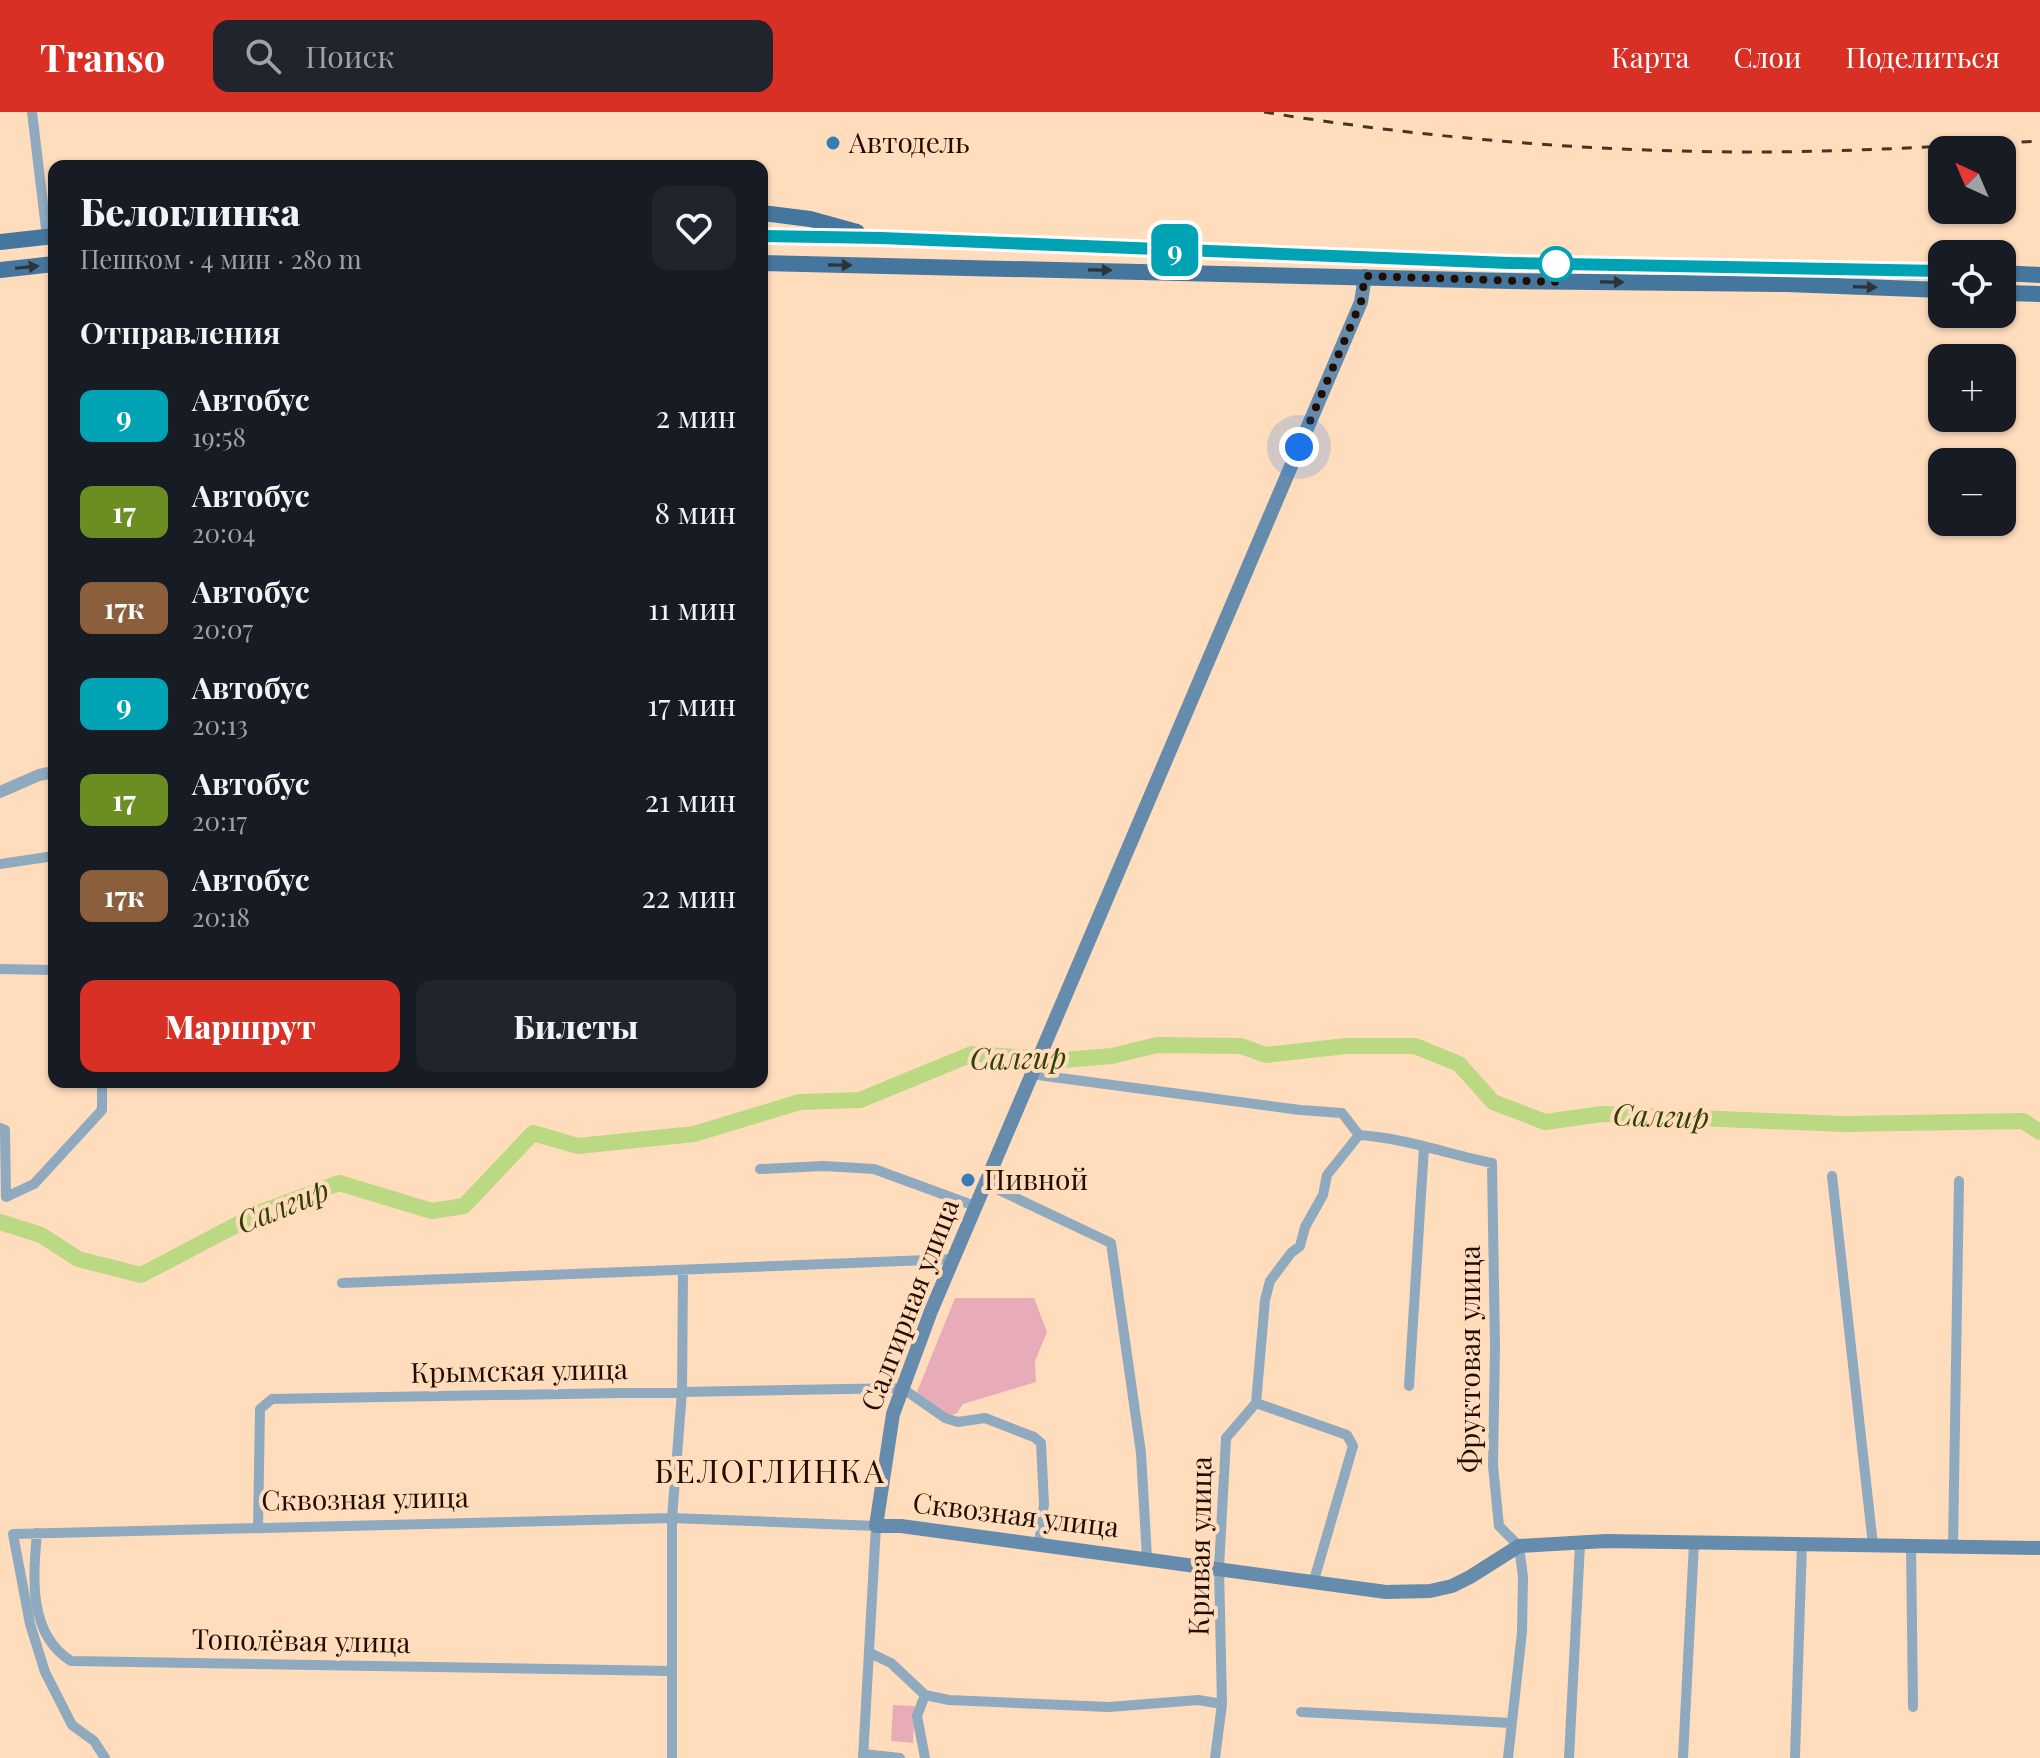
<!DOCTYPE html>
<html lang="ru">
<meta charset="utf-8">
<style>
:root{--surface:#171b24;--page:#20242c;--text:#f1f3f6;--muted:#9ea1a6;--accent:#d93025}
body{margin:0;font-family:"Playfair Display",serif;background:var(--page);color:var(--text);height:100vh;display:flex;flex-direction:column;font-size:30px;white-space:nowrap}
*{box-sizing:border-box;margin:0}
p{font-size:26px;color:var(--muted)}
.icon{flex:none;width:44px;height:44px;fill:none;stroke:currentColor;stroke-width:2;stroke-linecap:round;stroke-linejoin:round}
.map{position:relative;flex:1;overflow:hidden}
.sheet{position:absolute;left:48px;top:48px;width:720px;height:928px;display:flex;flex-direction:column;background:var(--surface);border-radius:16px;box-shadow:0 2px 6px #0004}
.sheet>*{flex:none}
.badge{padding:0 16px;border-radius:12px;font-size:28px;line-height:52px}
.needle{width:52px;rotate:316deg}
.tools{position:absolute;left:1928px;top:24px;display:grid;gap:16px}
.tools a{display:grid;place-items:center;width:88px;height:88px;border-radius:16px;background:var(--surface);box-shadow:0 2px 6px #0004;font-size:40px}
.you{position:absolute;width:40px;height:40px;margin:-20px;border:6px solid #fff;border-radius:50%;background:#1a73e8;box-shadow:0 0 0 12px #1a73e833}
.map>.badge{position:absolute;translate:-50% -50%;box-shadow:0 0 0 4px #fff}
h2{padding:0 32px;font-size:30px;line-height:72px}
.round{display:grid;place-items:center;flex:none;width:84px;height:84px;border-radius:16px;background:var(--page)}
.headline{display:flex;align-items:center;justify-content:space-between;height:136px;padding:0 32px}
h1{font-size:38px;font-weight:800;line-height:60px}
.primary-button{display:flex;gap:16px;margin-top:auto;padding:16px 32px}
.primary-button a{flex:1;height:92px;border-radius:16px;background:var(--accent);color:#fff;font-size:32px;font-weight:800;line-height:92px;text-align:center}
.primary-button a+a{background:var(--page);color:var(--text)}
ul{padding:0;list-style:none}
li{display:flex;align-items:center;gap:24px;height:96px;padding:0 32px}
li div{flex:1}
li b{display:block;font-size:30px}
li em{font-style:normal}
li .badge{min-width:88px;font-weight:700;text-align:center}
header{display:flex;align-items:center;gap:48px;box-sizing:border-box;height:112px;padding:0 40px;background:var(--accent);color:#fff}
header strong{font-size:38px}
nav{display:flex;gap:44px;margin-inline-start:auto;font-size:28px}
.search{width:560px;height:72px;background:var(--page);display:flex;align-items:center;gap:20px;box-sizing:border-box;padding:0 28px;border-radius:16px;color:var(--muted);font-size:30px}
.map>svg:first-child{display:block}
</style>
<header>
<strong>Transo</strong>
<div class="search"><svg class="icon" aria-label="search" viewBox="0 0 24 24"><circle cx="10" cy="10" r="6"/><path d="M15 15l6 6"/></svg>Поиск</div>
<nav><a>Карта</a><a>Слои</a><a>Поделиться</a></nav>
</header>
<div class="map">
<svg width="2040" height="1646" viewBox="0 0 2040 1646">
<rect width="100%" height="100%" fill="#ffdcbc"/>
<path fill="#e8acb9" d="M955,1186H1034L1047,1220L1035,1249L1036,1270L963,1292L956,1302L946,1303L917,1280Z
M893,1593L915,1594L913,1631L891,1629Z"/>
<g fill="none" stroke-linecap="round" stroke-linejoin="round">
<path stroke="#bbd982" stroke-width="16" d="M0,1110L41,1123L78,1147L141,1163L261,1100L339,1071L432,1099L464,1094L533,1021L578,1034L694,1022L800,990L860,988L972,942L1064,948L1112,944L1157,933L1241,934L1266,943L1346,934H1415L1459,952L1493,990L1545,1010L1602,1002L1843,1012L2023,1009L2040,1020"/>
<path stroke="#8fa9bf" stroke-width="10" d="M32,0L47,125
M0,752L54,744
M0,857L54,858
M1030,962L1300,998L1342,1001L1359,1023C1405,1026 1447,1042 1492,1051L1495,1235L1493,1354L1499,1414L1519,1434L1523,1465L1522,1520L1508,1646
M0,1016L5,1018L6,1085L34,1072L102,998V970
M760,1057L824,1054L874,1057L975,1094
M1832,1064L1873,1433
M984,1071L1111,1131L1141,1341L1147,1446
M342,1171L953,1147
M1409,1274L1424,1035
M1256,1291L1347,1323L1353,1334L1314,1468
M258,1416L260,1297L272,1287L902,1276L945,1306L958,1310L985,1306L1034,1325L1041,1331L1044,1392L1039,1432
M37,1421C33,1465 28,1522 71,1549L670,1559
M1911,1433L1913,1595
M1953,1434L1959,1069
M870,1541L891,1551L925,1583L949,1588L1109,1595L1198,1588L1222,1592
M925,1583L917,1604L925,1646
M1301,1600L1511,1611
M864,1642L900,1646
M1795,1644L1802,1432
M105,1646L94,1629L72,1613L45,1560L30,1512L13,1422L672,1406L876,1414L863,1646
M672,1646V1406L682,1280L683,1159
M1215,1646L1222,1592L1219,1456L1226,1326L1256,1291L1265,1188L1270,1169L1291,1141L1300,1134L1305,1115L1323,1083L1327,1063L1359,1023
M1569,1646L1580,1432
M1683,1646L1694,1431"/>
<path stroke="#8fa9bf" stroke-width="12" d="M0,680L39,663L54,660"/>
<path stroke="#658cac" stroke-width="14" d="M1365,164L1361,190L931,1199L893,1302L876,1414H901L1386,1480L1430,1479L1452,1474L1470,1465L1519,1434L1606,1429L2040,1436"/>
<path stroke="#45779e" stroke-width="16" d="M762,101L810,107L857,120
M762,124L881,126L1509,151L1942,160
M0,130L54,124
M762,151L1510,169L1787,172L1942,178
M0,158L54,152
M2002,161L2040,163
M2002,181L2040,182"/>
<path stroke="#493322" stroke-width="3" stroke-dasharray="10 10" stroke-linecap="butt" d="M1264,0C1424,26 1593,40 1755,40C1850,40 1945,34 2040,29"/>
</g>
<defs><path id="oneway-solid" d="M-6-.8H1V-3.2L6.5 0L1 3.2V.8H-6Z" transform="scale(2)"/></defs>
<g fill="#2e3337">
<use href="#oneway-solid" transform="translate(840 153) rotate(1)"/>
<use href="#oneway-solid" transform="translate(27 155) rotate(-6)"/>
<use href="#oneway-solid" transform="translate(1100 158) rotate(1)"/>
<use href="#oneway-solid" transform="translate(1612 170) rotate(1)"/>
<use href="#oneway-solid" transform="translate(1865 175) rotate(2)"/>
</g>
<g fill="none" stroke-linecap="round" stroke-linejoin="round">
<defs>
<path id="line" d="M762,124L881,126L1509,151L1942,159"/>
</defs>
<use href="#line" stroke="#fff" stroke-width="18"/>
<use href="#line" stroke="#00a3b4" stroke-width="12"/>
<path stroke="#220e00" stroke-width="8" stroke-dasharray="0 14.4" d="M1299,335L1361,190L1365,164L1555,170L1556,152"/>
</g>
<g fill="#377db2" stroke="#ffdcbc" stroke-width="3">
<circle cx="833" cy="31" r="8"/>
<circle cx="968" cy="1068" r="8"/>
</g>
<circle fill="#fff" stroke="#00a3b4" stroke-width="4" cx="1556" cy="152" r="16"/>
<g text-anchor="middle" stroke-width="8" stroke-linejoin="round" paint-order="stroke">
<g font-size="28" fill="#220e00" stroke="#ffdcbc" text-anchor="start">
<text x="849" y="41">Автодель</text>
<text x="984" y="1078">Пивной</text>
</g>
<g font-size="28" fill="#220e00" stroke="#ffdcbc">
<text transform="translate(910 1193) rotate(-69)" y="10">Салгирная улица</text>
<text transform="translate(1470 1247) rotate(-90)" y="10">Фруктовая улица</text>
<text transform="translate(519 1259) rotate(-1)" y="10">Крымская улица</text>
<text transform="translate(365 1387) rotate(-1)" y="10">Сквозная улица</text>
<text transform="translate(1016 1403) rotate(7)" y="10">Сквозная улица</text>
<text transform="translate(1200 1434) rotate(-89)" y="10">Кривая улица</text>
<text transform="translate(301 1529) rotate(1)" y="10">Тополёвая улица</text>
</g>
<g font-size="30" font-style="italic" fill="#304100" stroke="#ffdcbc">
<text transform="translate(1018 947) rotate(-1)" y="10">Салгир</text>
<text transform="translate(1661 1005) rotate(2)" y="10">Салгир</text>
<text transform="translate(283 1095) rotate(-22)" y="10">Салгир</text>
</g>
<g font-size="32" letter-spacing="2" fill="#220e00" stroke="#ffdcbc">
<text x="770" y="1371">БЕЛОГЛИНКА</text>
</g>
</g>
</svg>
<div class="tools">
<a><svg class="needle" viewBox="-14 -14 28 28"><path d="M0-13l5 13h-10z" fill="#e53935"/><path d="M0 13l5-13h-10z" fill="#9ea1a6"/></svg></a>
<a><svg class="icon" aria-label="locate" viewBox="0 0 24 24"><circle cx="12" cy="12" r="6"/><path d="M12 2v4M12 18v4M2 12h4M18 12h4"/></svg></a>
<a>+</a>
<a>−</a>
</div>
<div class="you" style="left:1299px;top:335px"></div>
<b class="badge" style="left:1175px;top:138px;background:#00a3b4;color:#fff">9</b>
<section class="sheet">
<div class="headline"><div><h1>Белоглинка</h1><p>Пешком · 4 мин · 280 m</p></div><a class="round"><svg class="icon" aria-label="heart" viewBox="0 0 24 24"><path d="M12 20l-8-8c-3-5 5-10 8-4 3-6 11-1 8 4z"/></svg></a></div>
<h2>Отправления</h2>
<ul>
<li><span class="badge" style="background:#00a3b4;color:#fff">9</span><div><b>Автобус</b><p>19:58</p></div><em>2 мин</em></li>
<li><span class="badge" style="background:#6b8e23;color:#fff">17</span><div><b>Автобус</b><p>20:04</p></div><em>8 мин</em></li>
<li><span class="badge" style="background:#8b5e3c;color:#fff">17к</span><div><b>Автобус</b><p>20:07</p></div><em>11 мин</em></li>
<li><span class="badge" style="background:#00a3b4;color:#fff">9</span><div><b>Автобус</b><p>20:13</p></div><em>17 мин</em></li>
<li><span class="badge" style="background:#6b8e23;color:#fff">17</span><div><b>Автобус</b><p>20:17</p></div><em>21 мин</em></li>
<li><span class="badge" style="background:#8b5e3c;color:#fff">17к</span><div><b>Автобус</b><p>20:18</p></div><em>22 мин</em></li>
</ul>
<div class="primary-button"><a>Маршрут</a><a>Билеты</a></div>
</section>
</div>
